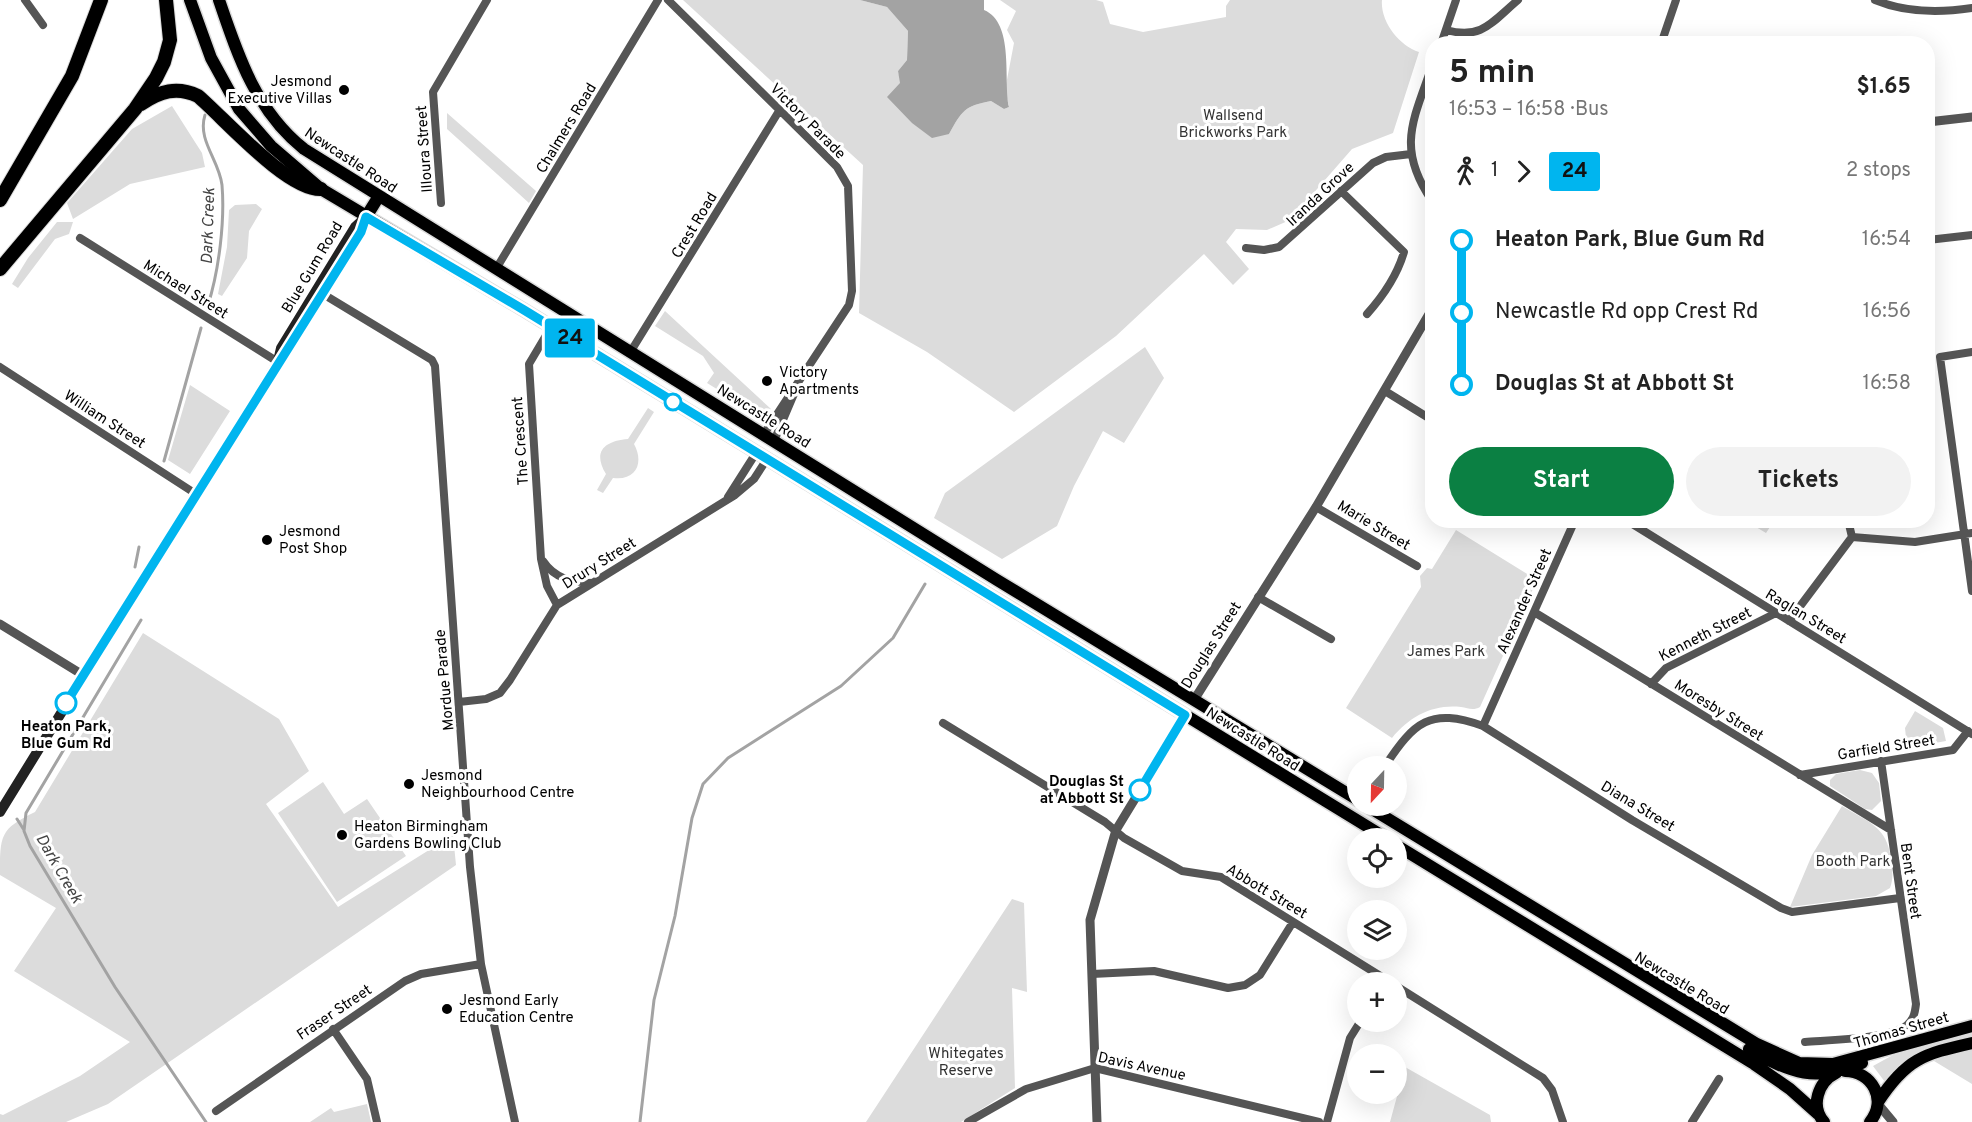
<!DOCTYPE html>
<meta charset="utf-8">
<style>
:root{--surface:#fff;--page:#f2f2f2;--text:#222;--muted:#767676;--accent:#0b8043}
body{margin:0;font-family:Overpass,sans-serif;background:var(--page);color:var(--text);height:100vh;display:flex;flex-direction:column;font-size:22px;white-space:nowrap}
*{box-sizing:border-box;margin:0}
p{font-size:20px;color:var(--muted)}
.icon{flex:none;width:33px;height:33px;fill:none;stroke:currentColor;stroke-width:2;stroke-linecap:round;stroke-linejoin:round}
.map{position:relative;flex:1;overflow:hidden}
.drawer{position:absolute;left:1425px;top:36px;width:510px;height:492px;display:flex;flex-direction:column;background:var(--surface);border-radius:24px;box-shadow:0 6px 24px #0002}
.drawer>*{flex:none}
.badge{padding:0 12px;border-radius:4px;font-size:21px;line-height:39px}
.needle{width:39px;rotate:202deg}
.tools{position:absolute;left:1347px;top:756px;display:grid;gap:12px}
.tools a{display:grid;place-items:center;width:60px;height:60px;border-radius:50%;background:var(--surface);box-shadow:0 6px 24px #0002;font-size:30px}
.map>.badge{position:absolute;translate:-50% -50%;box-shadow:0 0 0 3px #fff}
.legs{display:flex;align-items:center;gap:9px;height:66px;padding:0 24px;font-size:20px}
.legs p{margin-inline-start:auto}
.summary{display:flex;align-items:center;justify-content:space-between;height:102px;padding:0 24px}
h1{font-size:33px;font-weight:700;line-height:45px}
.action{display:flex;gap:12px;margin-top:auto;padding:12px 24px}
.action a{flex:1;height:69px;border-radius:36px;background:var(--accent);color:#fff;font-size:24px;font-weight:700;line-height:69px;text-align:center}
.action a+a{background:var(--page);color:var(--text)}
ul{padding:0 24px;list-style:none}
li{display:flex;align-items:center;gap:21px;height:72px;font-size:22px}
li i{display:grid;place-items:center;width:9px;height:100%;margin:0 8px;background:currentColor}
li i::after{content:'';width:15px;height:15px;margin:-8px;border:4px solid;border-radius:50%;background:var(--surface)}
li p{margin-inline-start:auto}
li:first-child i{background:linear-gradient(#0000 50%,currentColor 0)}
li:last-child i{background:linear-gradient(currentColor 50%,#0000 0)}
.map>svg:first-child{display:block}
</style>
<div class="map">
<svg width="1972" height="1122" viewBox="0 0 1972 1122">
<rect width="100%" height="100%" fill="#fff"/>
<path fill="#dcdcdc" d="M683,0H860L887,7L908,31L907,60L898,71L901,83L949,134C962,111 964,106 991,101L1004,109L1009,107L1005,90L1014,43L1007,30L1016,11L1000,0H1096L1103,2L1110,24L1143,32L1226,17V6L1230,0H1382C1380,21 1399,46 1419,52L1393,133L1352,149L1290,220L1267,230L1236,229L1226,242L1249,269L1233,285L1204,254L1116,336L1014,412L927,352L859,313L863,165Z
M172,106L202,153L205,167L130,184L73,219L67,203L132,129Z
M447,113L536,191L529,203L447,129Z
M256,204L262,209L249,231L247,258L222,296L218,294L227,247L229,210L235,205Z
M57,222H73L69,234L55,239L18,288L12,284L28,258Z
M665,311L771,409L759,415L707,383L714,373L703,356L655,326Z
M1145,347L1164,378L1124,443L1103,431L1074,486L1057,526L1002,559L934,518L945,493Z
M190,385L230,411L190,474L168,460Z
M648,408L654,412L634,444C644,462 637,481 613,478L603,493L597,490L606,474C592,451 605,441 628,439Z
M1746,521L1774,520V521L1766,533Z
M1456,530L1537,580L1480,707C1473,711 1468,708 1461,707C1433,704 1410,716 1392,738L1346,708L1421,587L1420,576L1427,568L1432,569Z
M143,633L279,719L309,771L266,804L338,907L453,835L456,865L108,1104L66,1122H0V1114L3,1115L80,1076L130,1042L14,971L56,908L0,875C0,835 0,829 35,812Z
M1915,711L1943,728L1946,741L1907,748L1905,728Z
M1860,770L1872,773L1879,783L1881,801L1872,810L1865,809L1830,786V780L1836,774Z
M323,782L344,814L367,799L406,856L337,902L278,813Z
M1842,806C1868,822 1887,826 1891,859C1892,870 1894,877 1890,888L1876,896L1790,907L1812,855Z
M1012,899L1024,903L1027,992L1012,988L1015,1088L961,1122H866Z
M1972,1033V1037C1940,1044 1902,1052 1885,1082L1873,1066L1893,1055Z
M1972,1049V1084L1934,1061L1957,1051Z
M1405,1067L1490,1115L1491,1122H1390Z
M367,1104L371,1122H310L331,1108L334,1112Z"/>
<path fill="#a3a3a3" d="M860,0H984V10C1015,23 1003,81 1009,107L1004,109L991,101C964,106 962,111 949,134L932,138L912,123L887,97L900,83L898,71L907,60L908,31L887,7Z"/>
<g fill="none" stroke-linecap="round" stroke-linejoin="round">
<path stroke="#a3a3a3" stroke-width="3" d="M205,115C197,140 219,160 222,185C225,221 219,270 208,305
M164,461L201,328
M135,567L139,547
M141,620L26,813L24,831L30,846L115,987L206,1122
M17,819L24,830
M640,1122L654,1000L675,916L692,818L703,784L728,758L841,686L893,638L925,584"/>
<defs>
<path id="trunk" d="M190,0L211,58L239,109L271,146L321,189L524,310L1386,838
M219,0C238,56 256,111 304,149L997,580L1358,800
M366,217L379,196
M1367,806L1757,1044L1799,1063L1833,1064L1972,1026
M1396,845L1754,1064L1790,1089L1818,1114
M1749,1049C1792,1074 1815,1082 1862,1063
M1845,1071C1872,1071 1888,1100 1870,1122
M1878,1102C1906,1059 1923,1054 1972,1043
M1824,1122C1810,1106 1818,1082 1836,1073"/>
<path id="motorway" d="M141,104C160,91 177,86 198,96C225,119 287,190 321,189
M0,200L72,76L101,0
M0,269L135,109L156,78L164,62L170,40L166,0"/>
</defs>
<use href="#trunk" stroke="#dbdbdb" stroke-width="15"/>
<use href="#motorway" stroke="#dbdbdb" stroke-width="16"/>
<path stroke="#555" stroke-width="8" d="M25,0L43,25
M668,0L816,146L837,167L848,186L852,291L849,305L764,434
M1875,0C1906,13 1939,13 1972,8
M1446,30C1482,40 1492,22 1518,0
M1441,44L1456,0
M1661,44L1676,0
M1432,66C1413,121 1396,148 1432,201
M1341,191L1404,252C1397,276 1384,295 1367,314
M441,203L433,92L487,0
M80,238L278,362
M1928,240L1972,235
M1246,248L1264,250L1279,247L1373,163L1386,157L1411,154
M496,269L658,0
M323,294L432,360L435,366L470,867L481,964L515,1122
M551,327L529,364L541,559L547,586L557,605
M631,351L779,111
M1972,352L1940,357L1972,591
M0,367L196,494
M1385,391L1432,420
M774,441L794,394
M728,497L756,453
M1316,507L1417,566
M1626,520L1972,734
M1848,520L1852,537
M543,561C555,579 572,582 592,583
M1258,597L1331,639
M1534,612L1891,830
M1789,621L1852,537L1915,542L1972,533
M1651,684L1666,668L1776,613
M459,702L486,699L500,693L510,680L557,605L735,495L754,479L767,459
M943,723L1105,822L1124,838L1182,871L1221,877L1390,982
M1483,726L1575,520
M1385,766C1414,722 1430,707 1483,726L1632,820L1781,908L1792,912L1900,898
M1800,775L1953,750L1968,731
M1092,974L1154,971L1228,988L1245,985L1260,975L1293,922
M1396,986L1543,1078L1552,1090L1563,1122
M333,1029L367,1079L377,1122
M1805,1042C1828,1040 1890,1039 1907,1025C1914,1019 1915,1012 1916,1004L1881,761
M216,1111L405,981L421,974L481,964
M968,1122L1026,1089L1095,1068L1319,1122
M1327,1122L1350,1038L1360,1022
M1692,1122L1719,1079"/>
<path stroke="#555" stroke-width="9" d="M1928,122L1972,117
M0,624L83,675
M1194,700L1316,507L1432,309
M1878,1104L1893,1122
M1097,1122L1090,920L1116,830L1186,715"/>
<path stroke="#222" stroke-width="10" d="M278,361L281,348L355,227L366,217
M0,812L278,362L288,351L361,232L366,217"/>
<use href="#trunk" stroke="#000" stroke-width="12"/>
<use href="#motorway" stroke="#000" stroke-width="14"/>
</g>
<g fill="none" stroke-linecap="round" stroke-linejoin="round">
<defs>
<path id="line-1" d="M66,703L361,232L366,217L524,310L1185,715L1140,790"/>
</defs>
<use href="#line-1" stroke="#fff" stroke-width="14"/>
<use href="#line-1" stroke="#00b5ef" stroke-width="9"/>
</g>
<g fill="#000" stroke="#fff" stroke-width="2">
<circle cx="344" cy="90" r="6"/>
<circle cx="767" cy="381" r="6"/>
<circle cx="267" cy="540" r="6"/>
<circle cx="409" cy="784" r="6"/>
<circle cx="342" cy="835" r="6"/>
<circle cx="447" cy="1009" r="6"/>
</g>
<g fill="#fff" stroke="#00b5ef" stroke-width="3">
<circle cx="673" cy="402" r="8"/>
<circle cx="66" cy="703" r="10"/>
<circle cx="1140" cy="790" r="10"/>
</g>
<g text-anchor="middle" stroke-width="6" stroke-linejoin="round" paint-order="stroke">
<g font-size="15" fill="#000" stroke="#fff" text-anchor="start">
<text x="332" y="86" text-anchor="end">Jesmond<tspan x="332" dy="17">Executive Villas</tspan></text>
<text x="779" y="377">Victory<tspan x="779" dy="17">Apartments</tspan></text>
<text x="279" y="536">Jesmond<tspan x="279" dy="17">Post Shop</tspan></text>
<text x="421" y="780">Jesmond<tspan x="421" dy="17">Neighbourhood Centre</tspan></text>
<text x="354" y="831">Heaton Birmingham<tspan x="354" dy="17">Gardens Bowling Club</tspan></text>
<text x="459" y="1005">Jesmond Early<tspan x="459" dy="17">Education Centre</tspan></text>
</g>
<g font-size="15" fill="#333" stroke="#fff">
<text x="1233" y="120">Wallsend<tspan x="1233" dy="17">Brickworks Park</tspan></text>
<text x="1446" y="656">James Park</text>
<text x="1853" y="866">Booth Park</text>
<text x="966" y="1058">Whitegates<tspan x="966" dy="17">Reserve</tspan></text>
</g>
<g font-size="15" fill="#000" stroke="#fff">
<text transform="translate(808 121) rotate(45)" y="5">Victory Parade</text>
<text transform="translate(566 128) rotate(-59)" y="5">Chalmers Road</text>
<text transform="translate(424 149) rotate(-94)" y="5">Illoura Street</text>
<text transform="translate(351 160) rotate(33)" y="5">Newcastle Road</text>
<text transform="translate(1320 194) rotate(-43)" y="5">Iranda Grove</text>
<text transform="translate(694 225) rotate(-59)" y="5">Crest Road</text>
<text transform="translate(312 267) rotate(-59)" y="5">Blue Gum Road</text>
<text transform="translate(186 289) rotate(32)" y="5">Michael Street</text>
<text transform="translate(764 416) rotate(32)" y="5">Newcastle Road</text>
<text transform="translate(105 419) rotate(33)" y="5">William Street</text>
<text transform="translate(520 441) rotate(-94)" y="5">The Crescent</text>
<text transform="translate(1374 525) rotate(31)" y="5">Marie Street</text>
<text transform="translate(599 563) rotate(-32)" y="5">Drury Street</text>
<text transform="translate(1524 601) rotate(-66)" y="5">Alexander Street</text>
<text transform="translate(1806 616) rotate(31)" y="5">Raglan Street</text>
<text transform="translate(1705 634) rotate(-27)" y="5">Kenneth Street</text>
<text transform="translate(1211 645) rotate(-58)" y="5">Douglas Street</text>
<text transform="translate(444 680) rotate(-95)" y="5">Mordue Parade</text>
<text transform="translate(1719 710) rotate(32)" y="5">Moresby Street</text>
<text transform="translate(1253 739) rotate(32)" y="5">Newcastle Road</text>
<text transform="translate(1886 747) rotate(-9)" y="5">Garfield Street</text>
<text transform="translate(1638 806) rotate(31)" y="5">Diana Street</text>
<text transform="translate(1911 881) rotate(82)" y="5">Bent Street</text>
<text transform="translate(1267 891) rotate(31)" y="5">Abbott Street</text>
<text transform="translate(1682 983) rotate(31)" y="5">Newcastle Road</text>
<text transform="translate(334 1012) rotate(-34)" y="5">Fraser Street</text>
<text transform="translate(1901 1030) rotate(-16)" y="5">Thomas Street</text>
<text transform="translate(1142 1066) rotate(12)" y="5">Davis Avenue</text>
</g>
<g font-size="15" font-weight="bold" fill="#000" stroke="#fff">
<text x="66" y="731">Heaton Park,<tspan x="66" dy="17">Blue Gum Rd</tspan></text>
<text x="1124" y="786" text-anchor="end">Douglas St<tspan x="1124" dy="17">at Abbott St</tspan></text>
</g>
<g font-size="16" font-style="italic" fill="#444" stroke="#fff">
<text transform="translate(207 226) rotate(-88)" y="6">Dark Creek</text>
<text transform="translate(60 868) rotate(60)" y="6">Dark Creek</text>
</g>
</g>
</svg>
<div class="tools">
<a><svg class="needle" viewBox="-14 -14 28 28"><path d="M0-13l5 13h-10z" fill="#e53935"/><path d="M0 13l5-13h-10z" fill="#767676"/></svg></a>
<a><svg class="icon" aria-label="locate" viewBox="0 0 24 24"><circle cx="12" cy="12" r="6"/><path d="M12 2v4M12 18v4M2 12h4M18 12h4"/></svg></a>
<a><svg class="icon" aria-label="layers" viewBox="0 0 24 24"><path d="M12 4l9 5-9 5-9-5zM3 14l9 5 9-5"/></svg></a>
<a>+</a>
<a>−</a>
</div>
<b class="badge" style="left:570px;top:338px;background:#00b5ef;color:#111">24</b>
<section class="drawer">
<div class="summary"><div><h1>5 min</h1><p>16:53 – 16:58 · Bus</p></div><b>$1.65</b></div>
<div class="legs"><svg class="icon" aria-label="walk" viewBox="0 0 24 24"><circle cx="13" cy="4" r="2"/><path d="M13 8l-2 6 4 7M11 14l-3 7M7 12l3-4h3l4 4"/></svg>1<svg class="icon" aria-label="forward" viewBox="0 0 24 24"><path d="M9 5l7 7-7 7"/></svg><b class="badge" style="background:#00b5ef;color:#111">24</b><p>2 stops</p></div>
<ul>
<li><i style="color:#00b5ef"></i><b>Heaton Park, Blue Gum Rd</b><p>16:54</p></li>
<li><i style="color:#00b5ef"></i><span>Newcastle Rd opp Crest Rd</span><p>16:56</p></li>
<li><i style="color:#00b5ef"></i><b>Douglas St at Abbott St</b><p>16:58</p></li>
</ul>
<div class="action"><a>Start</a><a>Tickets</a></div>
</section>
</div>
